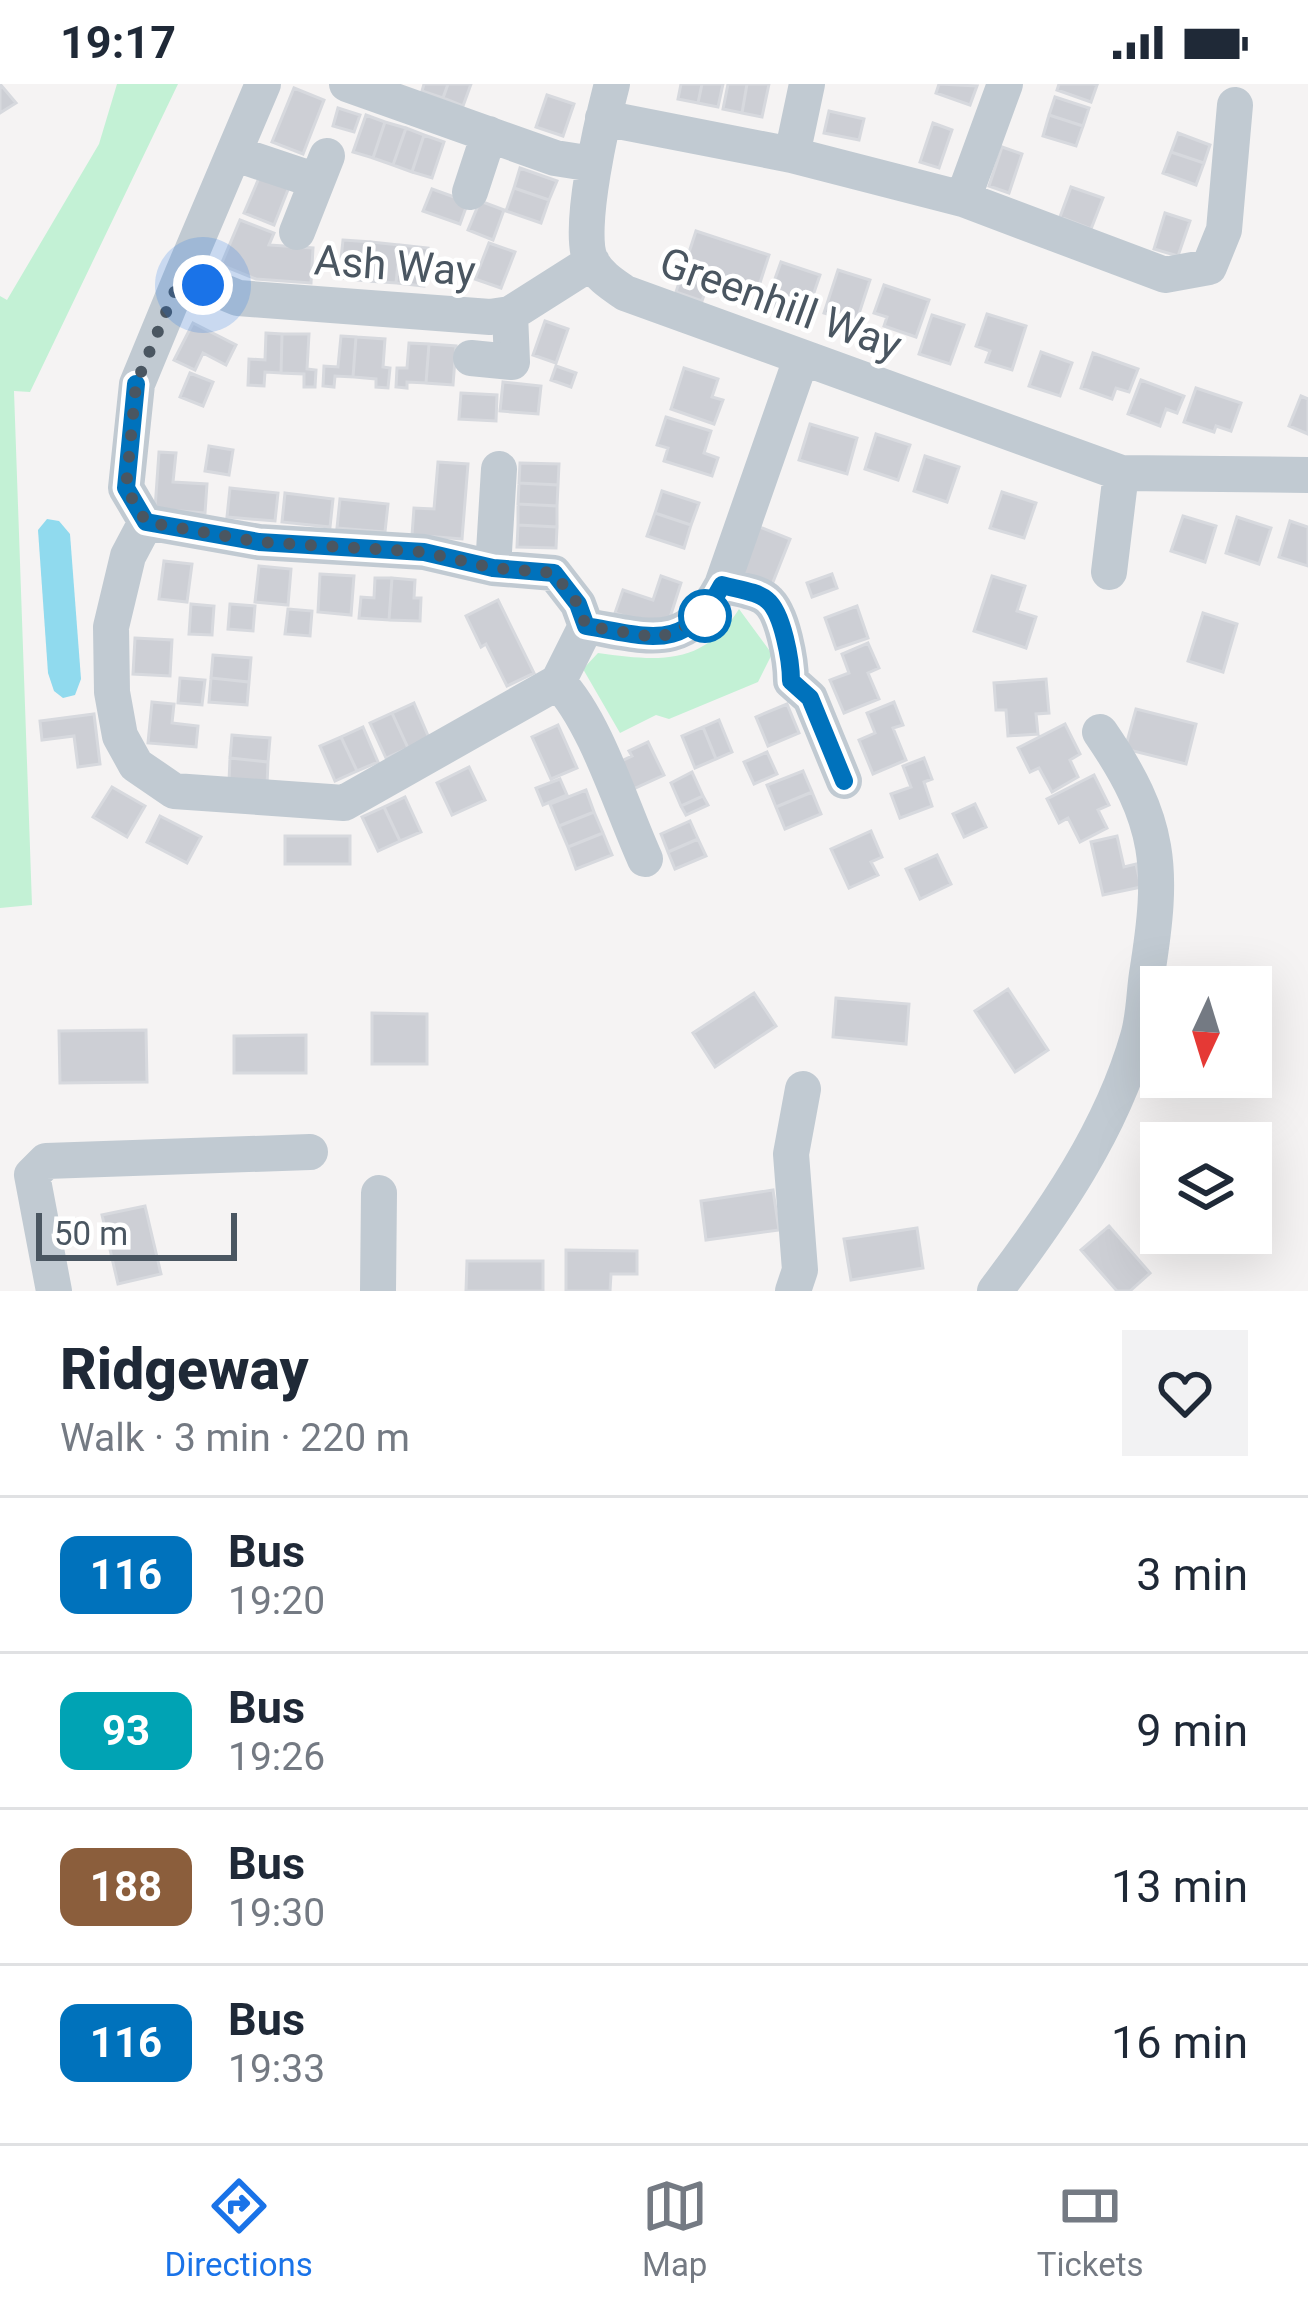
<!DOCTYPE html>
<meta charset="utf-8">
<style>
:root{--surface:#fff;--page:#f2f2f3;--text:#1f2937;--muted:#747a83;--line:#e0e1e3;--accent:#1a73e8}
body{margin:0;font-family:Roboto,sans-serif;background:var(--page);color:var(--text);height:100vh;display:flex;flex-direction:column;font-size:45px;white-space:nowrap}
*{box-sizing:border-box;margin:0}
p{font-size:39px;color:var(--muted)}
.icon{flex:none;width:66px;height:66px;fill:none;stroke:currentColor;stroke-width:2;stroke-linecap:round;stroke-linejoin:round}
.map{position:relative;height:1207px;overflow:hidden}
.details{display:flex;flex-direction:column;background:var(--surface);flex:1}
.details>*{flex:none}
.badge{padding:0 24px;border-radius:18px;font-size:42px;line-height:78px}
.needle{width:78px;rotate:184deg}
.controls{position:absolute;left:1140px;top:882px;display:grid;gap:24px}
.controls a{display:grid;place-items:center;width:132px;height:132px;border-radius:0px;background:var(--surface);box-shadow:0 12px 48px #0002;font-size:60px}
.scale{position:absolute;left:36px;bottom:30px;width:201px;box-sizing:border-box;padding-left:12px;border:6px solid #4a5661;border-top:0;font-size:33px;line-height:42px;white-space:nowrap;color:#4a5661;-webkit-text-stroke:9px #fff;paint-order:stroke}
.you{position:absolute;width:60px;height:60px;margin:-30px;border:9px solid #fff;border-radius:50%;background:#1a73e8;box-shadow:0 0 0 18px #1a73e833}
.map>.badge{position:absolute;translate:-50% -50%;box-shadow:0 0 0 6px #fff}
.round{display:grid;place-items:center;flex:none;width:126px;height:126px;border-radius:0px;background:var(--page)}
.headline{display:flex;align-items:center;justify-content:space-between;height:204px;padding:0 60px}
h1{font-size:57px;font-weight:800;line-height:90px}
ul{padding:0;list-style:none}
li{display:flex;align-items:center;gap:36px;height:156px;padding:0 60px;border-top:3px solid var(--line)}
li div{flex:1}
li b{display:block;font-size:45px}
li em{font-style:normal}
li .badge{min-width:132px;font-weight:700;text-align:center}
.status{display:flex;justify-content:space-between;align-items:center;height:84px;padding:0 60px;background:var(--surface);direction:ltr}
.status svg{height:33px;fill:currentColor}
.dock{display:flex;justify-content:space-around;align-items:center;height:168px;border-top:3px solid var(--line);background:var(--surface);font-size:33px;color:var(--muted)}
.dock a{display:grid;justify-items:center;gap:6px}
.dock .selected{color:var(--accent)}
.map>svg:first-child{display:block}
</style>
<div class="status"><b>19:17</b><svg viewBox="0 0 49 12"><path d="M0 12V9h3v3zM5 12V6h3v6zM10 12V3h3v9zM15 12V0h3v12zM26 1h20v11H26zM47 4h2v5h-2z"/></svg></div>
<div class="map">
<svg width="1308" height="1207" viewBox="0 0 1308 1207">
<rect width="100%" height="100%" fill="#f5f3f3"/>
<path fill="#c3f1d5" d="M117,0H178L30,308L14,307L32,821L0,824V212L7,216L99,60Z
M739,525L772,570L758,598L669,635L656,631L620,649L583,585L598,569C658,577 703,583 739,525Z"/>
<path fill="#90daee" d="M47,435L59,437L70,450L81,595L75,611L63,614L54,607L48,589L38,446Z"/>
<path fill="#cdcfd5" stroke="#d7d9de" stroke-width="3" d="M0,0L16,19L0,29Z
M424,0H448L443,14L422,7Z
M448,0H471L463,22L443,14Z
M681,0H702L698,19L678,15Z
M702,0H723L718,23L698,19Z
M728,0H747L742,29L723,25Z
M747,0H769L762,33L742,29Z
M939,0L977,2L970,21L936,9Z
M1059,0H1093L1097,1L1091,18L1057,6Z
M294,4L324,16L303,70L272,58Z
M547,11L574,20L563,52L536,43Z
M1055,13L1089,24L1083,42L1049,31Z
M338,24L360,31L354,48L333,42Z
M829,27L864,35L859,56L824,49Z
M366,31L385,38L373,74L353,68Z
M1049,31L1083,42L1076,62L1043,52Z
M385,38L406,44L393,81L373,74Z
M933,39L952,46L939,84L920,78Z
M406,44L424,51L412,88L393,81Z
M1178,49L1210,61L1204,79L1171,68Z
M424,51L444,58L432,94L412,88Z
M1002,63L1022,70L1009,109L989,102Z
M1171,68L1204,79L1196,101L1163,89Z
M520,84L557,97L549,116L514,104Z
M262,87L291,98L274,141L244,129Z
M1071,103L1103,114L1091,145L1060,133Z
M514,104L549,116L541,139L506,127Z
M432,105L468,118L460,140L423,127Z
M480,117L504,126L493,156L468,146Z
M1165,129L1190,137L1178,172L1154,165Z
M240,136L274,149L269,161L313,164L311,199L256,195L221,181Z
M696,147L769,171L757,208L710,193L702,217L676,208Z
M343,156L371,158L368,197L339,194Z
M371,158L400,161L396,199L368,197Z
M489,159L515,168L501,204L475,195Z
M400,161L428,164L424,202L396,199Z
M781,178L820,191L805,235L766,220Z
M838,186L870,196L856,239L824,229Z
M884,201L929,216L916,253L884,242L887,233L874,229Z
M987,230L1026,242L1012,286L986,278L990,267L976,262Z
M932,231L964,241L950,280L919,270Z
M545,237L568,245L556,279L533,271Z
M193,239L236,261L226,281L203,269L195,286L174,276Z
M266,249L282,250L281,289L265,288L264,302L248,301L249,275L265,276Z
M282,250H309L307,285L316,286L315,303H304V290L281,289Z
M341,252L356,253L353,293L335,292L334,303L323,302L324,282L338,283Z
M356,253L385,255L383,283L390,284L388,304L376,303V295L353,293Z
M409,259L429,260L426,299L407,298V304L396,303L397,284H407Z
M429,260L456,262L453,301L426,299Z
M1041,268L1072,279L1060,312L1029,302Z
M1093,269L1138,285L1129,308L1116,304L1112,315L1081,304Z
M556,282L576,289L571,303L551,296Z
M684,284L718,295L712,313L723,316L714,340L671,325Z
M190,289L213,298L203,322L180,313Z
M1141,296L1184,312L1177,329L1166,325L1160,342L1128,330Z
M503,298L541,302L538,330L500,327Z
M1196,304L1241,319L1231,347L1216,342L1214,348L1184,338Z
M461,309L497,311L496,337L459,335Z
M1301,312L1308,315V350L1289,342Z
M666,333L711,347L704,369L718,374L712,392L664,377L668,364L657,361Z
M810,340L857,354L847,390L799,376Z
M876,350L910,361L898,396L865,385Z
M209,362L233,366L229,391L205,387Z
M159,368L176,369L173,398L207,400L205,429L155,425Z
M925,372L959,383L947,418L914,407Z
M438,378L468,380L462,455L412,451L414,424L434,425Z
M520,379L559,380L558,401L519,399Z
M519,399L558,401L557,422L518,420Z
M230,404L278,409L275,437L227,433Z
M662,407L699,419L691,441L655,429Z
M1002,408L1036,419L1024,454L990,444Z
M285,409L333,415L330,443L282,438Z
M340,415L388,420L385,448L337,444Z
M518,420L557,422V443L518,441Z
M655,429L691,441L684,464L647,452Z
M1183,432L1216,442L1205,478L1171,467Z
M1237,433L1271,444L1259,480L1226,469Z
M1290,437L1308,443V482L1279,473Z
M518,441L557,443L556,464L517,463Z
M757,442L790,455L771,503L738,491Z
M164,477L192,480L187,518L159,515Z
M259,482L291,485L288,521L255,518Z
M320,490L354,492L351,531L318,528Z
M832,490L837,504L812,513L807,499Z
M661,492L681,499L666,546L615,529L623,506L653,516Z
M992,492L1025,502L1017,527L1036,533L1026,564L974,547Z
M375,494H392L389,536L359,534L361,513L374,514Z
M392,494L415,496L414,514H421L420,537L389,536Z
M498,516L534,589L507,602L486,560L481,563L466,532Z
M191,520L214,522L212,551L189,550Z
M230,520L255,522L253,547L228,545Z
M857,522L868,554L836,565L825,534Z
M288,525L312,527L310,552L285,550Z
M1203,529L1237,540L1223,588L1188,577Z
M135,554L172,556L170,592L133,590Z
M868,559L879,584L868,589L879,615L844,629L830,596L849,589L842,570Z
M213,571L251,574L249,598L211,594Z
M180,594L205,596L202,621L178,619Z
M211,594L249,598L247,621L209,618Z
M1046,595L1049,629L1036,630L1038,650L1008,652L1006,626H996L994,599Z
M152,618L174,620L172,639L198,642L196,663L148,659Z
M894,618L903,641L893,644L906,676L873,690L859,656L875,649L867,629Z
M414,619L429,654L408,664L392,629Z
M787,620L799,649L768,662L756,633Z
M1136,625L1196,640L1186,680L1125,665Z
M392,629L408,664L386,674L370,639Z
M94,630L100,680L78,683L74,652L42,656L40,637Z
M719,636L732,668L716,675L703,643Z
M1065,640L1080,670L1070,676L1078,693L1052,708L1039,684L1030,688L1018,664Z
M558,641L577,684L551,695L532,653Z
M363,643L378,678L357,687L341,653Z
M703,643L716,675L695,684L682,652Z
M232,651L270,654L268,678L230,674Z
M341,653L357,687L335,697L320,662Z
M648,658L664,691L631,706L617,679L632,672L629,667Z
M767,668L777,690L754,700L744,678Z
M230,674L268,678L267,701L229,698Z
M924,674L932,695L924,698L932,722L900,734L891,710L911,703L903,682Z
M469,683L485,716L452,731L437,699Z
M803,687L812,708L776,723L767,701Z
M692,688L703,712L681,722L671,699Z
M1094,691L1109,721L1098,726L1107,744L1080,758L1068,734L1059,739L1047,715Z
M560,695L567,711L543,721L536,704Z
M112,703L145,722L127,753L93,733Z
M586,706L594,728L559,742L550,720Z
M812,708L821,730L785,745L776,723Z
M703,712L708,721L686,731L681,722Z
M405,713L421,748L400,757L384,723Z
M975,720L986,743L964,753L953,730Z
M384,723L400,757L378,767L362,733Z
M594,728L603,749L568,763L559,742Z
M160,732L201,753L187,779L147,758Z
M690,737L698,755L668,768L661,750Z
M871,747L882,773L871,778L878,791L849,804L831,765Z
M603,749L612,771L576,785L568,763Z
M285,752H350V780H285Z
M1117,752L1124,783L1136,780L1141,803L1103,811L1091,758Z
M698,755L706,772L675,785L668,768Z
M937,771L951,800L920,815L906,785Z
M1008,905L1048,966L1015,988L975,927Z
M754,909L776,942L715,983L693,949Z
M836,914L909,920L906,960L833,953Z
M372,929L427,930V980H372Z
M146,946L147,998L60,999L59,947Z
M306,951V989H234V952Z
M773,1106L779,1146L706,1156L701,1117Z
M145,1122L161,1190L118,1200L102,1131Z
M1109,1142L1150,1189L1130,1207H1117L1081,1166Z
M917,1144L923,1184L851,1196L844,1155Z
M566,1166L637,1167V1190H611L610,1207H566Z
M467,1177H543V1207H466Z"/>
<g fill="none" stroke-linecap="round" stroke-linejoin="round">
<path stroke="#c1cad2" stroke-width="36" d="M263,0L182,191L238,214L490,233L510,230L592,178
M347,0L555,74L593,80
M612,0C603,34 576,148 591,177C599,192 612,200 625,209L1121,389L1308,391
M603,34L792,71L963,115L1165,191L1209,183L1224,146L1235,21
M236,70L317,97
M792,71L807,0
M470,108L489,50
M963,115L1005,0
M297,148L327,72
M471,274L512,278L510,230
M146,438L126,404L137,300L182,191
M493,484L499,385
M1109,488L1121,389
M722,501C735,505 757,507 767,516C783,529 791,578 791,597L810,614L844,697
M586,542L558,598L344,719L174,707L136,681L120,652L112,608L111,543L128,472L146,438L259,458L424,468L493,484L554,489L578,520L586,542C651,553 686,568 722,501L801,275
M558,598C596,638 621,722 645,775
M54,1207L32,1091L46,1077L310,1068
M378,1207L379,1109
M793,1207L800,1186L791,1070L803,1005
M995,1207C1054,1129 1111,1047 1138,953C1144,933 1144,910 1147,890C1164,784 1162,738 1100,648"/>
</g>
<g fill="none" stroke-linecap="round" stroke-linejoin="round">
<defs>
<path id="line" d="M136,300L126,404L146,438L259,458L424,468L493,484L554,489L578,520L586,542C651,553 686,569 722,501C735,505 757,507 767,516C783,529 791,578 791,597L810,614L844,697"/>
</defs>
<use href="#line" stroke="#fff" stroke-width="27"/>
<use href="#line" stroke="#0072bc" stroke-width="18"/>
<path stroke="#4a5661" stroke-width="12" stroke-dasharray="0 21.6" d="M203,201L182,190L136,300L126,404L146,438L259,458L424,468L493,484L554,489L578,520L586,542L659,554L705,532"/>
</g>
<circle fill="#fff" stroke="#0072bc" stroke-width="6" cx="705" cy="532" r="24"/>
<g text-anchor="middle" stroke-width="9" stroke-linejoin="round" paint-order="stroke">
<g font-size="42" fill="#4a5661" stroke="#fff">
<text transform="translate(395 181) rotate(4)" y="15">Ash Way</text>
<text transform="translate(781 219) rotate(20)" y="15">Greenhill Way</text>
</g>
</g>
</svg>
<div class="controls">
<a><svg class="needle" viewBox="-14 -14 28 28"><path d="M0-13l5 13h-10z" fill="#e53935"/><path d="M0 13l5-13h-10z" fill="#747a83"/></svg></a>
<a><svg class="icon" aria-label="layers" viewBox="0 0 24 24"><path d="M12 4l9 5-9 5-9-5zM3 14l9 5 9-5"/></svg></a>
</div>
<div class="scale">50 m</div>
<div class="you" style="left:203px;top:201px"></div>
</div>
<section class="details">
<div class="headline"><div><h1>Ridgeway</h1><p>Walk · 3 min · 220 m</p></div><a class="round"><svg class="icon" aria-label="heart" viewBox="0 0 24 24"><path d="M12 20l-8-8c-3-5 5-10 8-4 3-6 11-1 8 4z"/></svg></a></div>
<ul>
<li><span class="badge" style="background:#0072bc;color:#fff">116</span><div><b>Bus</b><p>19:20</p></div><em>3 min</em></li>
<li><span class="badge" style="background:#00a3b4;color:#fff">93</span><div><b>Bus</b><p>19:26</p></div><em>9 min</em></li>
<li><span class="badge" style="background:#8b5e3c;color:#fff">188</span><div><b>Bus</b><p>19:30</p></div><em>13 min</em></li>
<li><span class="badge" style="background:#0072bc;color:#fff">116</span><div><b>Bus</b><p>19:33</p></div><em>16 min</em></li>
</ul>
</section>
<nav class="dock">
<a class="selected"><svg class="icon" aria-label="directions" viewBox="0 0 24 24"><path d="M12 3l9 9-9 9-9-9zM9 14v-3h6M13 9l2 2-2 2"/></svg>Directions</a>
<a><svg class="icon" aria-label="map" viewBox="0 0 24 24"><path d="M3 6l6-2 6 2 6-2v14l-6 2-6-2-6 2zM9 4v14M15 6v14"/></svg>Map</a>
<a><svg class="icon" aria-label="tickets" viewBox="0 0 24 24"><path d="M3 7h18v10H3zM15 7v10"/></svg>Tickets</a>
</nav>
